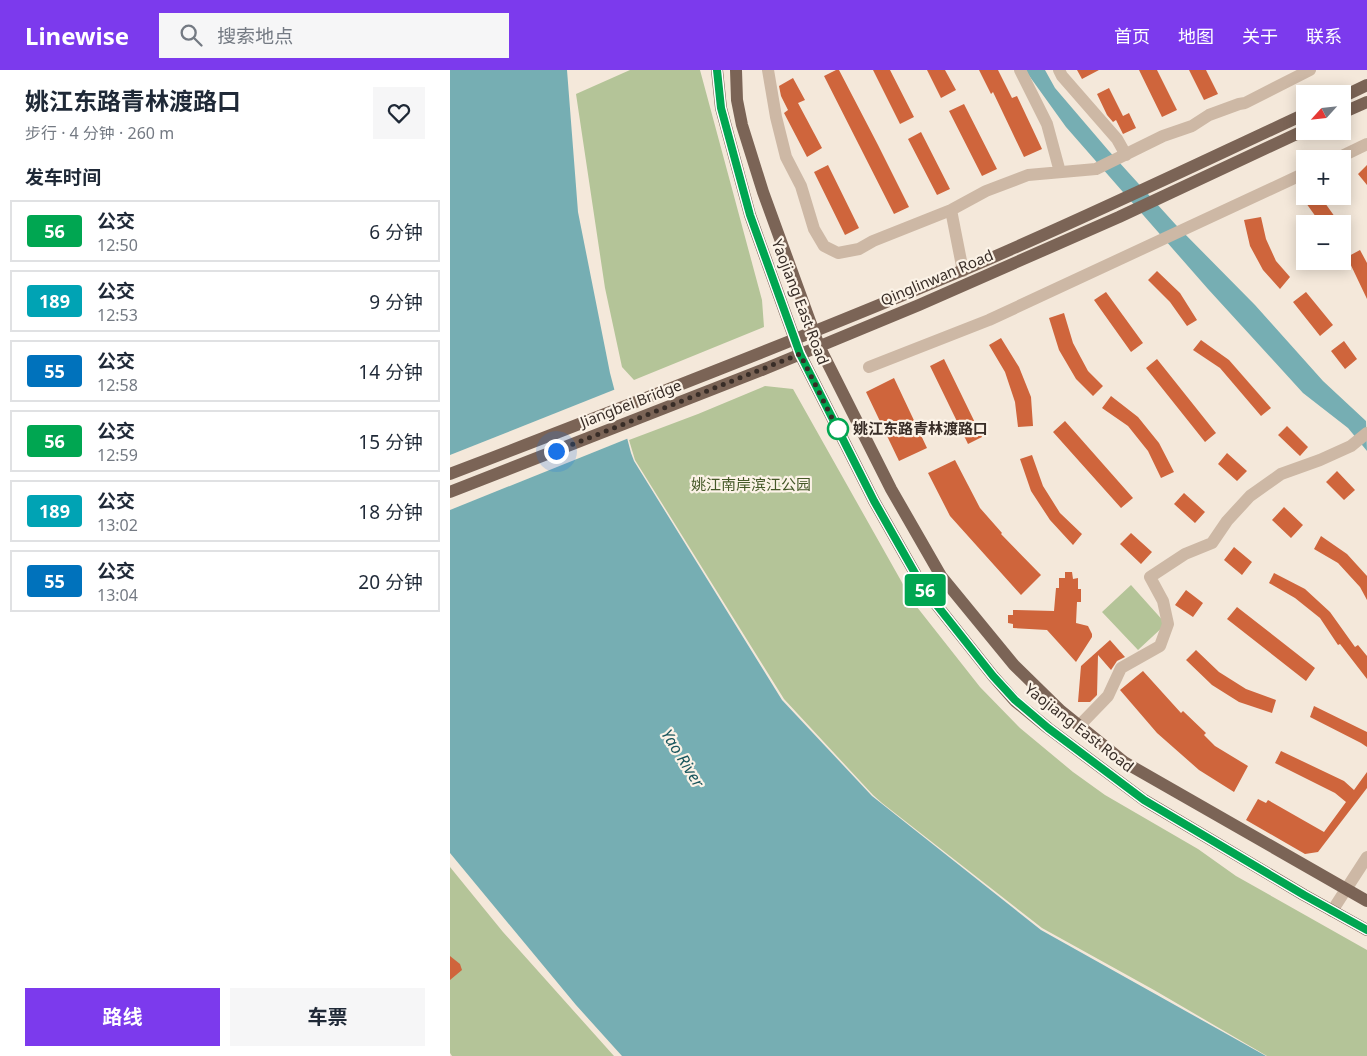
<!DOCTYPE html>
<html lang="zh">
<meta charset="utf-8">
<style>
:root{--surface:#fff;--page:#f6f6f7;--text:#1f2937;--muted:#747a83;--line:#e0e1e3;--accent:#7c3aed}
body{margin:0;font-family:"Noto Sans","Noto Sans SC",sans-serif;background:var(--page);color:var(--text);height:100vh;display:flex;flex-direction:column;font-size:19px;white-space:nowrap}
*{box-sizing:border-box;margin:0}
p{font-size:16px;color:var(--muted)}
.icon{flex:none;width:28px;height:28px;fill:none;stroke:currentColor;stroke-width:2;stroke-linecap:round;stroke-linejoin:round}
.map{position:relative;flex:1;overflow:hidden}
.side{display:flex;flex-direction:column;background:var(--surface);width:450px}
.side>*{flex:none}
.badge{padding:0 10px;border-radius:4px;font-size:18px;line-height:32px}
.needle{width:32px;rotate:243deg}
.fabs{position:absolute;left:846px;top:15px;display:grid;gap:10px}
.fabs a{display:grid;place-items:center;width:55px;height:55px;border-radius:0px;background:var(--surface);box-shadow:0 2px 12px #0003;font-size:25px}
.you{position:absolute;width:25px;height:25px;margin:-12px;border:4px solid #fff;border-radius:50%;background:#1a73e8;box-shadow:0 0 0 8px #1a73e833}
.map>.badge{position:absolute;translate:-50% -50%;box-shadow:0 0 0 2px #fff}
h2{padding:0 25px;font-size:19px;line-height:45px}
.round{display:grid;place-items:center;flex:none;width:52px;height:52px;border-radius:0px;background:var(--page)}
.summary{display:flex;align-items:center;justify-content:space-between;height:85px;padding:0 25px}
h1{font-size:24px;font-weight:700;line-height:38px}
.primary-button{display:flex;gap:10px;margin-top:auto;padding:10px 25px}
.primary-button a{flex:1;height:58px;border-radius:0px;background:var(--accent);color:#fff;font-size:20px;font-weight:700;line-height:58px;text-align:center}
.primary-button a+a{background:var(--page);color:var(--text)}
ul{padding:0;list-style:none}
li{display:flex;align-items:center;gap:15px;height:62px;margin:0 10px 8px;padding:0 15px;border:2px solid var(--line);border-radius:0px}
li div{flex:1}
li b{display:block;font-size:19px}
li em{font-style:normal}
li .badge{min-width:55px;font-weight:700;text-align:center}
header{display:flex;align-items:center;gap:30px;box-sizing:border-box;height:70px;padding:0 25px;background:var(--accent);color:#fff}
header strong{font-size:24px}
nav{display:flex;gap:28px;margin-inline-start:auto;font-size:18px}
.search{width:350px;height:45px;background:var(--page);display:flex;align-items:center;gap:12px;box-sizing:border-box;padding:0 18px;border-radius:0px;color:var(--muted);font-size:19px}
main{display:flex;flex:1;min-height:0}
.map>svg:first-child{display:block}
</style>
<header>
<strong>Linewise</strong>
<div class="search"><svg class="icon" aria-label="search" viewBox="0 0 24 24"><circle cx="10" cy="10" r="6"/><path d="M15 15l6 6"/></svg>搜索地点</div>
<nav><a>首页</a><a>地图</a><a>关于</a><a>联系</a></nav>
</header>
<main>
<section class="side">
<div class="summary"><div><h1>姚江东路青林渡路口</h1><p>步行 · 4 分钟 · 260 m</p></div><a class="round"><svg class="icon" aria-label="heart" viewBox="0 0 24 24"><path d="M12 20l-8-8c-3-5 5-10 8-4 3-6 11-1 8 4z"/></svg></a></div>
<h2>发车时间</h2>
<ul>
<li><span class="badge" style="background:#00a651;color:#fff">56</span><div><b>公交</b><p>12:50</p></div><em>6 分钟</em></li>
<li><span class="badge" style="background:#00a3b4;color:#fff">189</span><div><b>公交</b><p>12:53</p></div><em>9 分钟</em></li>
<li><span class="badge" style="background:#0072bc;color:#fff">55</span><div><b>公交</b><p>12:58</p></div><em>14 分钟</em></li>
<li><span class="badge" style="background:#00a651;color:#fff">56</span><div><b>公交</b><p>12:59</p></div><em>15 分钟</em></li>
<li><span class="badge" style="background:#00a3b4;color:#fff">189</span><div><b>公交</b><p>13:02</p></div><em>18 分钟</em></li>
<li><span class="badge" style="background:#0072bc;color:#fff">55</span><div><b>公交</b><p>13:04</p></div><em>20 分钟</em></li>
</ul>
<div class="primary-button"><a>路线</a><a>车票</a></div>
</section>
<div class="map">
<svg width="917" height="986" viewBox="0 0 917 986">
<rect width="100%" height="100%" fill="#f4e8da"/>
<path fill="#b4c498" d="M180,0H250L312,230L314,257L184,310L172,297L155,218L126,24Z
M315,316L343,319L463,532L530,617L570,658L623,702L655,725L748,779L786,806L917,880V986H817L704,920L592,858L432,733L423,725L334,629L185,390L179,370L248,344Z
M681,515L716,554L688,580L652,542Z
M0,797L53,862L164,986H2L0,983Z"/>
<path fill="#76aeb3" d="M0,0H117L128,142L160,303L181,383L184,391L332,630L422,726L591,860L816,986H172L126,935L0,783Z
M575,0H595L605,18L658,80L726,155L805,235L873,311L916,351L917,381L898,358L853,323L758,219L616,57Z"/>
<path fill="#f4e8da" d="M166,319L179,368L0,440V385Z"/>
<path fill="#cf653c" d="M386,0H389L428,75L459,137L444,144L374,6Z
M423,0H440L464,47L450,54Z
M477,0H495L506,20L491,28Z
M529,0H548L562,28L567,26L592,79L574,87L543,22L541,24Z
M627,0H649L632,9Z
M689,0H707L727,40L712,47Z
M739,0H756L768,24L754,30Z
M343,8L355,30L348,33L372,78L357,87L334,43L338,40L331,26L329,16Z
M659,18L673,46L679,43L686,58L673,64L666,50L663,52L657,45L647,24Z
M514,34L547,99L532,106L499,41Z
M471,62L500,119L487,125L458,69Z
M378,95L409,158L395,165L364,102Z
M917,95V115L908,104Z
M851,126H870L890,154H871Z
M811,147L816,169L826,191L840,207L830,219L813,200L800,176L794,150Z
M910,180L917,193V229L897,187Z
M707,201L730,223L747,250L737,256L720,232L698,210Z
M656,222L693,273L681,282L644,230Z
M856,222L883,255L870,266L843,232Z
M614,243L623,273L638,301L653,316L643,326L626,309L609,280L599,248Z
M551,268L569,297L581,327L583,356L568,357L565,332L555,302L539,275Z
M751,270L779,290L821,338L811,346L770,298L743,280Z
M894,271L907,289L895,299L881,281Z
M494,289L532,367L518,374L480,296Z
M707,289L766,363L755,372L696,298Z
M444,308L477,378L449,391L416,322Z
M661,326L688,347L709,373L724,402L711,408L698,381L678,356L652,338Z
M615,351L683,428L671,438L603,362Z
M837,356L858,377L850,386L828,365Z
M777,383L797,401L787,411L768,394Z
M582,385L593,416L610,443L632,464L623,475L600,450L581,421L570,389Z
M505,390L530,438L552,463L551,464L591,505L571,525L500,446L478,403Z
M887,401L905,420L894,430L876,412Z
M734,423L755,442L745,453L724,434Z
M834,437L853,455L841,468L822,450Z
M681,463L702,482L691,494L670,474Z
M871,466L897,484L917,506V530L910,517L888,493L864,479Z
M784,477L802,492L792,505L774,490Z
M615,502H622L623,509L628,508V519H631V532H627L626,553L638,556L642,564V567L626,592L597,560L563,558V554L558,553V545H563V540L604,541L606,518H609V508H615Z
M824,503L855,519L880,542L905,577L908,575L917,586V609L890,574L888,575L870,548L845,528L819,513Z
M736,520L753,533L743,547L725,535Z
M787,537L865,598L856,611L777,549Z
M660,570L675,587L667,591L661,600L648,585L647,625L640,632H628L631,596Z
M746,580L769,602L796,619L826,630L822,643L789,632L762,615L736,590Z
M693,601L731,643L733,641L756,663L754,665L765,676L798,696L784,722L749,700L707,663L670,620Z
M864,636L917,662V677L911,673L860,647Z
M831,681L894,711L904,720L917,702V718L868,782L855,784L796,750L808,729L816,733L818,730L874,762L896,732L885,723L825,693Z
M0,886L10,894L12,900L0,910Z"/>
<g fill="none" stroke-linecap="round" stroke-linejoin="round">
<path stroke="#cdb8a5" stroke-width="12" d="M318,0L326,47L336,87L351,116L364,159L374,176L388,183L409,179L423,171L501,140L536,121L578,105L646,99L713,66L742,56L759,45L789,34L795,33L860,0
M570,0L597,54L610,102
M609,0L612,6L667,69L676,85
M886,89L917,74
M501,140L513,201
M419,297L539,250L855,103
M629,656L658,626L671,598L710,576L718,554L713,531L700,507L735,484L762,473L777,451L800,426L831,404L870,390L901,376L917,363
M882,841L917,787"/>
<path stroke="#7b6456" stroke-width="12" d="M267,0L271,38L300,145L350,284L424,431L474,519L543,606L565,631L598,658L694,730L854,825L917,860
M286,0L287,30L292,55L313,122L369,276L441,419L491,506L564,595L611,641L674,692L917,831
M892,27L917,15
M892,43L917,32
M0,404C171,338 342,272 511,201C627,152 741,97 855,44
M0,422L317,298L469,235L669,147L855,60"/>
</g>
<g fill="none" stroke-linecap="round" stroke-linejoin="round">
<defs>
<path id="line" d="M267,0L271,38L300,145L350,284L424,431L474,519L543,606L565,630L598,658L694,730L854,825L917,860"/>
</defs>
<use href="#line" stroke="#fff" stroke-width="11"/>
<use href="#line" stroke="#00a651" stroke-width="8"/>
<path stroke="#382d27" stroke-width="5" stroke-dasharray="0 9" d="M106,381L350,284L391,366L388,359"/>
</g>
<circle fill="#fff" stroke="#00a651" stroke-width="2.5" cx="388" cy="359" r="10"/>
<g text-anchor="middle" stroke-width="4.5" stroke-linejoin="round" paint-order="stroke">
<g font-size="15" fill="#382d27" stroke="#fbf2e6">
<text transform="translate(487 208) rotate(-23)" y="5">Qinglinwan Road</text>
<text transform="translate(350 232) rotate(69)" y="5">Yaojiang East Road</text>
<text transform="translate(181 334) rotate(-21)" y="5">Jiangbei Bridge</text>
<text transform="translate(629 658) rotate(38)" y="5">Yaojiang East Road</text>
</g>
<g font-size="15" font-weight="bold" fill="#382d27" stroke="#fbf2e6" text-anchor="start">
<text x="403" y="364">姚江东路青林渡路口</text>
</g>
<g font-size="15" fill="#455828" stroke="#fbf2e6">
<text x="301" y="420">姚江南岸滨江公园</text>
</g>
<g font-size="16" font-style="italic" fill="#19555c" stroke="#fbf2e6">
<text transform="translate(233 688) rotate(58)" y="6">Yao River</text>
</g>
</g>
</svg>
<div class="fabs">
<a><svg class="needle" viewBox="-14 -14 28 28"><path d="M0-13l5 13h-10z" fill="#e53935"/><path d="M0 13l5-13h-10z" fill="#747a83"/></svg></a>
<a>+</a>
<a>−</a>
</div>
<div class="you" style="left:106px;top:381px"></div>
<b class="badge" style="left:475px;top:520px;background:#00a651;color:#fff">56</b>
</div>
</main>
